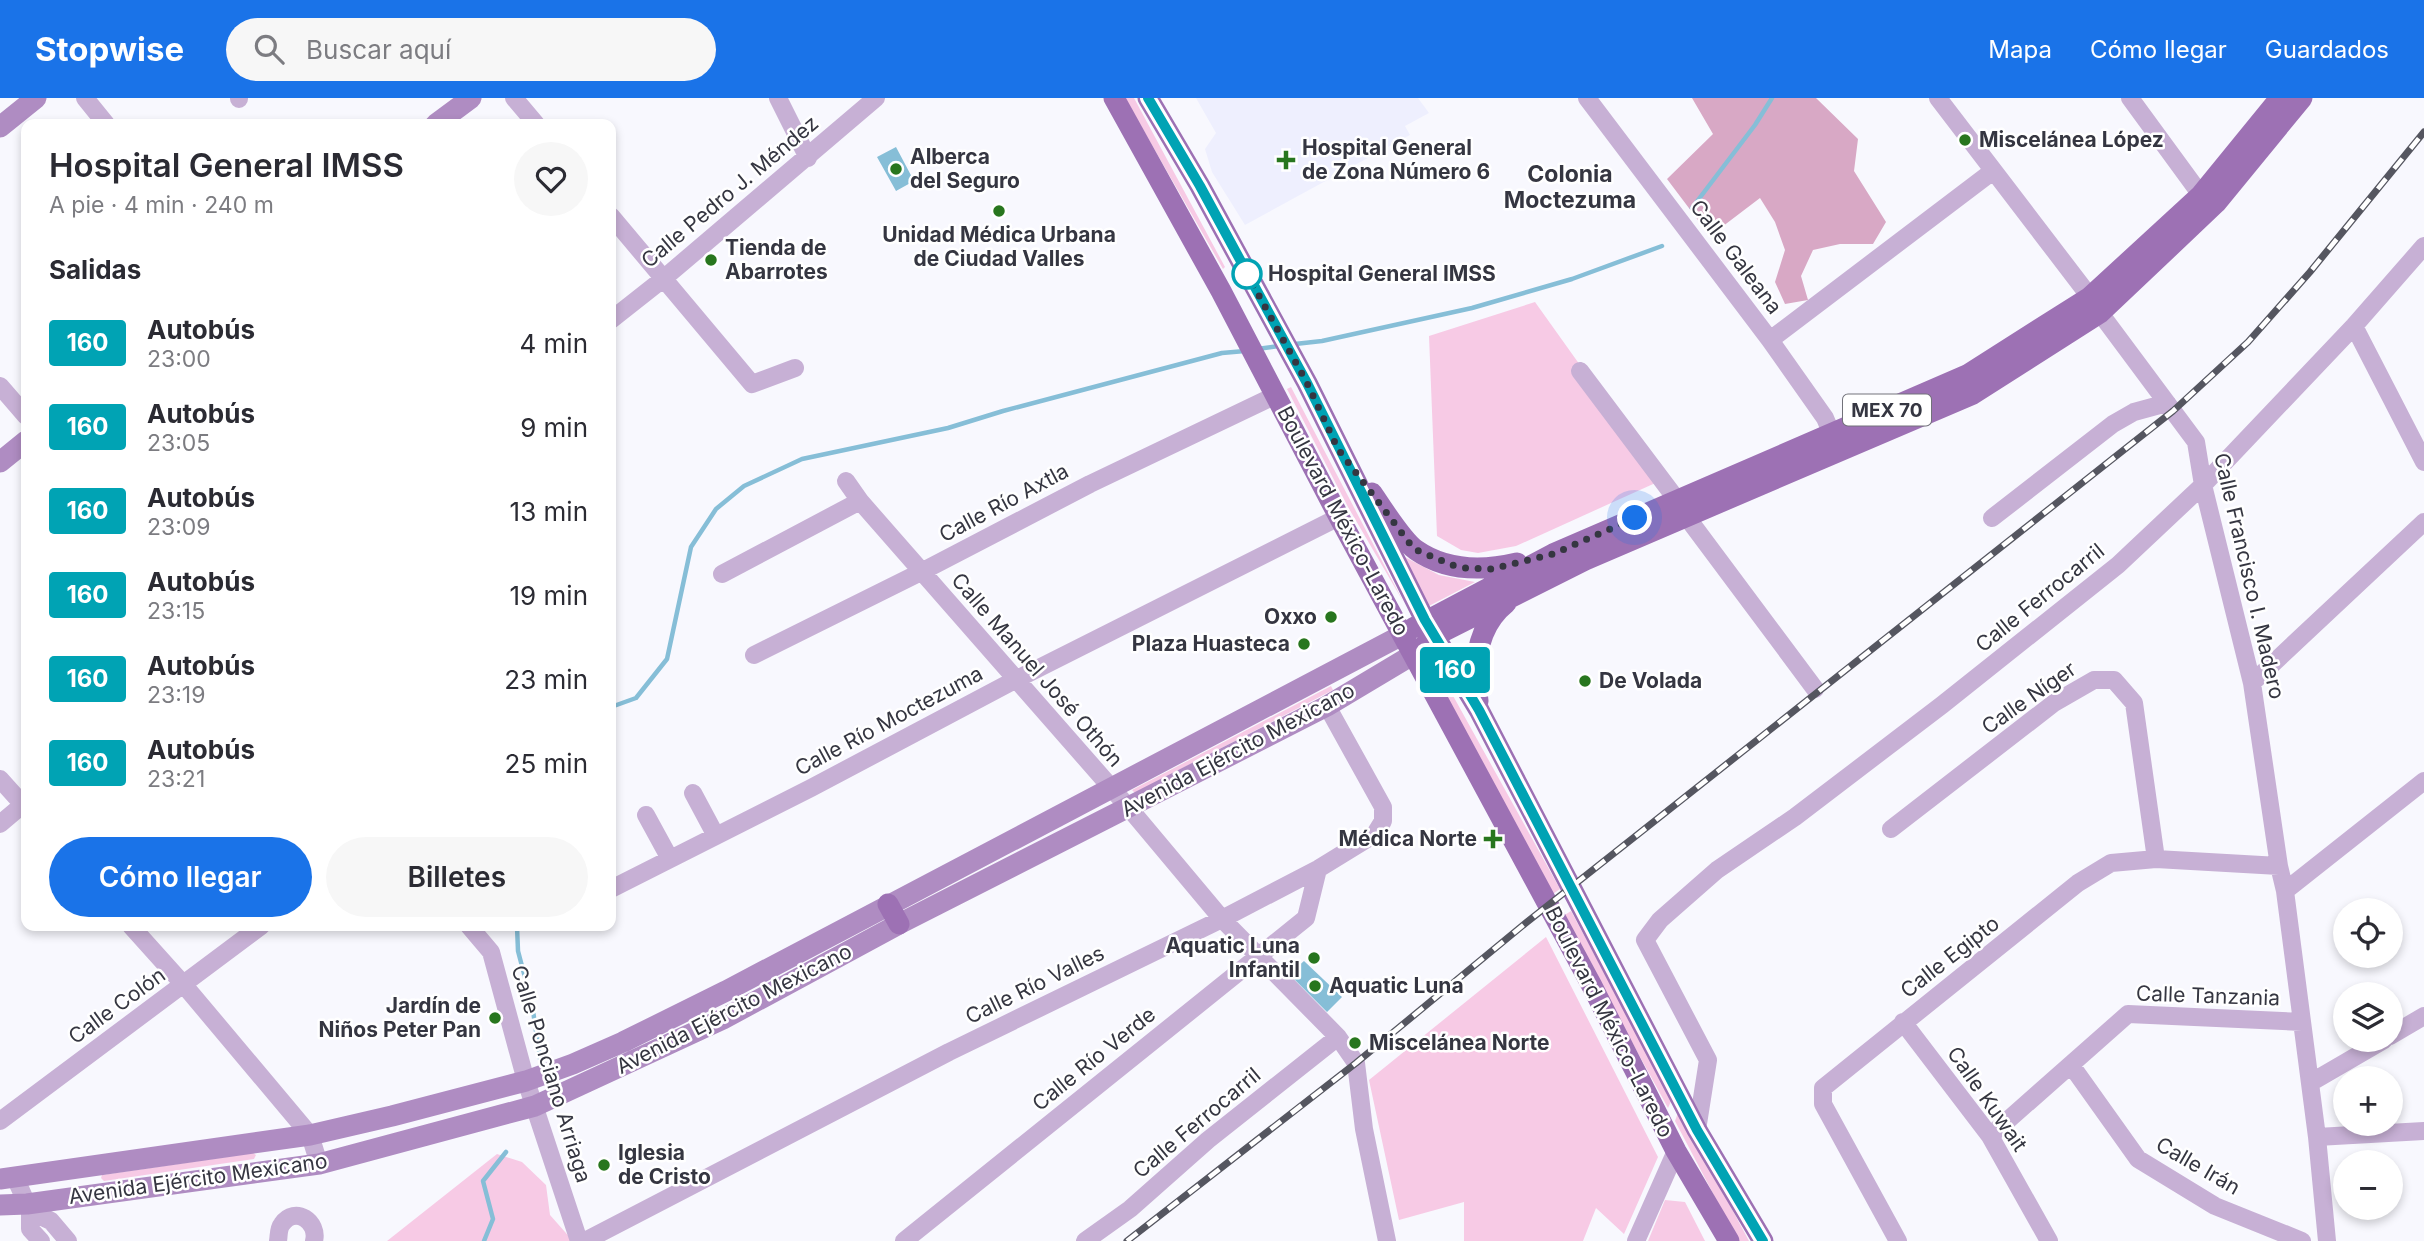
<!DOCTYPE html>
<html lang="es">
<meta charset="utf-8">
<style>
:root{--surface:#fff;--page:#f7f7f7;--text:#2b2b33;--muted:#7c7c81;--accent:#1a73e8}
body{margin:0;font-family:Inter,sans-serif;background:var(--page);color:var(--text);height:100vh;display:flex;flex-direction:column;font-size:26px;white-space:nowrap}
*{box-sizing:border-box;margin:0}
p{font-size:23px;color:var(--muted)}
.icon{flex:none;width:38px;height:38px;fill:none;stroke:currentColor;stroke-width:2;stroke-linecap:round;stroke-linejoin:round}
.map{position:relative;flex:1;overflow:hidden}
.drawer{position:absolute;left:21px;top:21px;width:595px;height:812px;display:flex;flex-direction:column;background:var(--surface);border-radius:14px;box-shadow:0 4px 10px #0003}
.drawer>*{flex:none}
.badge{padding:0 14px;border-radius:5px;font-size:24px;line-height:46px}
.controls{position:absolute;left:2333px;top:800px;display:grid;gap:14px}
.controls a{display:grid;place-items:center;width:70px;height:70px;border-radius:50%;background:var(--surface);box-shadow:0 4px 10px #0003;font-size:35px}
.you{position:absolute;width:35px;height:35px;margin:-18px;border:5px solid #fff;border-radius:50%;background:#1a73e8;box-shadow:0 0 0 10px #1a73e833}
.map>.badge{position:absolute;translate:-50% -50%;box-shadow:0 0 0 4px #fff}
h2{padding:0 28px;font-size:26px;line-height:63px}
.round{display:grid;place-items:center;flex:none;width:74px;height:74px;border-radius:37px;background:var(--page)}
.headline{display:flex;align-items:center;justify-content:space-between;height:119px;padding:0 28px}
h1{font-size:33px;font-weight:600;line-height:52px}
.primary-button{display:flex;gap:14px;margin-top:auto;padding:14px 28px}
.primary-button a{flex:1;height:80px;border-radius:42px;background:var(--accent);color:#fff;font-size:28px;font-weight:600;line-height:80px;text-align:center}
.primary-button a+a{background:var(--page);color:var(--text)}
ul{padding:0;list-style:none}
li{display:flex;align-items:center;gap:21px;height:84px;padding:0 28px}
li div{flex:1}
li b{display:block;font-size:26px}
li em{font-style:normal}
li .badge{min-width:77px;font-weight:700;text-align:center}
header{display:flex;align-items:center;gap:42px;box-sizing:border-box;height:98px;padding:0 35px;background:var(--accent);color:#fff}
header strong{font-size:33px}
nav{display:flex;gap:38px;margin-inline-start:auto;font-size:24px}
.search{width:490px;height:63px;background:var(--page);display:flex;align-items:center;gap:18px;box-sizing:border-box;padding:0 24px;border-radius:38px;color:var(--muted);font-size:26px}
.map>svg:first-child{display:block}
</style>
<header>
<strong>Stopwise</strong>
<div class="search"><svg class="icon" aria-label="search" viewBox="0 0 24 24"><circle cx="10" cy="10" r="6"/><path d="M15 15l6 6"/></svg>Buscar aquí</div>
<nav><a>Mapa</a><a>Cómo llegar</a><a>Guardados</a></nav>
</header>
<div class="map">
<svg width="2424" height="1143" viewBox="0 0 2424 1143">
<rect width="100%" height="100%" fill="#f8f8fe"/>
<path fill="#eeeffe" d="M1196,0H1418L1429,15L1405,28L1410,37L1245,127L1212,74L1205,51L1216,35Z"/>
<path fill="#f7cae5" d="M1125,0H1134L1225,169L1223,171Z
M1535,204L1662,382L1516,448L1478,455L1461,452L1437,438L1429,238Z
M1291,289L1404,505L1348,409L1287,291Z
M1401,457L1439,477L1475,484L1427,509Z
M1432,562L1436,567L1560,791L1550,798L1430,567Z
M1331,588L1333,592L1135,695L1132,692Z
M1571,813L1672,1001L1668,1010L1563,818Z
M1546,839L1658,1059L1624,1136L1596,1110L1583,1143H1464V1104L1399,1122L1369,982Z
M1679,1012L1749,1143H1738L1675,1023Z
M253,1055L256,1057L254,1061L104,1083L101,1080L102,1077Z
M497,1056L522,1064L546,1087L550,1117L573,1143H387Z
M1665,1102L1685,1104L1705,1143H1648Z"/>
<path fill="#d8a8c5" d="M1692,0H1816L1858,41L1854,73L1886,124L1873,146H1840L1813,152L1801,178L1808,202L1785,206L1775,184L1785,152L1775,124L1760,100L1710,138L1667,81L1713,36Z"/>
<path fill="#86bed7" d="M896,49L914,83L896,93L877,59Z
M1304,863L1342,899L1327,914L1289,876Z"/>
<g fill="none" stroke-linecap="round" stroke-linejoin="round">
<path stroke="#86bed7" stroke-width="4.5" d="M1692,110L1755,27L1772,0
M1295,246L1322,243L1472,210L1572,181L1662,148
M1257,251L1279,248
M611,609L636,600L667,561L691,449L716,411L744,388L802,361L948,330L1003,313L1222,255L1245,253
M517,828L518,853L532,906L541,967
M484,1143L493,1121L483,1083L506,1054"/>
<path stroke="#c7b0d5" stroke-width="18" d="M85,0L106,26
M239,0V1
M514,0L536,26
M778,0L808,60
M1587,0L1770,242L1825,320L1836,346
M1938,0L2090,199L2100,215L2196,344L2203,387L2252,585L2279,768L2285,793L2317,1039L2327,1143
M2130,0L2201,97
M611,118L752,286L795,270
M611,222L663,181L876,0
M2354,228L2424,364
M1770,242L1993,73
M1580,273L1677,402
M0,288L26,318
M846,383L860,403L1129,710L1222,821L1338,939L1356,965L1364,1031L1387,1143
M1686,418L1815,591
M1992,420L2113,326L2134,314L2167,305
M722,476L860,403
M754,557L921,474L1090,386L1276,297
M2252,585L2424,424
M0,681L26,710
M693,695L716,738
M646,717L670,761
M0,726L26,704
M1891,731L2054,605L2094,582H2114L2134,605L2156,761
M611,791L811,690L1015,582L1339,419
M2285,793L2424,683
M131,828L184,887L310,1037L319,1066
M469,828L491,854L526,983L579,1143
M1903,924L1990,1038L2049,1143
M2390,938L2424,918
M2071,967L2138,1061L2215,1108L2302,1143
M2310,985L2384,942
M0,1023L261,828
M1697,1032L1708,962L1645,842L1660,822L1717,772L1795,719L1942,607L2118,467L2203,387L2354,228L2424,148
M1990,1038L2128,916L2302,924
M2317,1039L2424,1033
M15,1079L30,1113V1131L41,1143
M30,1113L51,1123L68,1143
M278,1143C279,1138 278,1131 282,1126C295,1107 319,1124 314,1143
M585,1143L949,954L1222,821L1318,771L1375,736L1383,723V709L1327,608
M904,1143L1306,820L1318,771
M1085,1143L1130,1111L1208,1042L1338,939
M1636,1143L1676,1053
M1898,1143L1823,1006V990L2078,785L2111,765L2156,761L2279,768"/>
<path stroke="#af8cc2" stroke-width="21" d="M436,26L471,0
M0,29L36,0
M0,364L26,343
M0,1081L310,1037L392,1018L526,983L573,966L623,944L726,893L1404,536
M0,1107L27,1106L319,1066L535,1008L723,921L899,826L1327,608L1414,556"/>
<path stroke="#9d71b4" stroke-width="21" d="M1114,0L1221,193L1339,419L1592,888L1676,1053L1729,1143
M1148,0L1200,88L1307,285L1425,522L1479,612L1697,1032L1763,1143
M1372,395C1382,410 1403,443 1416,452C1446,473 1483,473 1517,465
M1413,530L1553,456L1967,277L2090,199L2201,97L2280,0
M1424,548L1434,538L1585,462L1973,296L2100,215L2216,105L2302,0
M1478,603C1473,567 1476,529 1506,505
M888,806L899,826"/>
<defs>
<path id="rail" d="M1127,1143L1356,965L1527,824L2173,313L2248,244L2310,174L2424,34"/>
</defs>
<use href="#rail" stroke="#555660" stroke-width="7"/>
<use href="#rail" stroke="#fff" stroke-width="4.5" stroke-dasharray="13" stroke-linecap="butt"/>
</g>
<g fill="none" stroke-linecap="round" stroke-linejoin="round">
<defs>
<path id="line" d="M1148,0L1200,88L1307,285L1425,522L1479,612L1697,1032L1763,1143"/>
</defs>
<use href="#line" stroke="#fff" stroke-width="16"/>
<use href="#line" stroke="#00a3b4" stroke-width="10"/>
<path stroke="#353641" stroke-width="7" stroke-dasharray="0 12.6" d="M1247,176L1307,285L1338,351L1414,451L1452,467L1466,470L1492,471L1553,456L1635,420"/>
</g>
<g fill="#28761e" stroke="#fff" stroke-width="2.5">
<circle cx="1965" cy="42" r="7"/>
<path d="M1282.5 51.5h7v7h7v7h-7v7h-7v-7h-7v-7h7z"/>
<circle cx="896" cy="71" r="7"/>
<circle cx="999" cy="113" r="7"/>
<circle cx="711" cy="162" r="7"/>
<circle cx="1331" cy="519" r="7"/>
<circle cx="1304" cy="546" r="7"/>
<circle cx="1585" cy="583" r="7"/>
<path d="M1489.5 730.5h7v7h7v7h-7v7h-7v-7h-7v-7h7z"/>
<circle cx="1314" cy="860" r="7"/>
<circle cx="1315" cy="888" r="7"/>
<circle cx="495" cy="920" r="7"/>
<circle cx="1355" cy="945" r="7"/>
<circle cx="604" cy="1067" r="7"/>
</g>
<circle fill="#fff" stroke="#00a3b4" stroke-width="3.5" cx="1247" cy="176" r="14"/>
<g text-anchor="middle" stroke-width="5" stroke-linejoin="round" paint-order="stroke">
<rect fill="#fff" stroke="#72727a" stroke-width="2" x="1843" y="296.5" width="88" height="31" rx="5"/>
<g font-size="19" font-weight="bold" fill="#353641">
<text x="1887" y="319">MEX 70</text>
</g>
<g font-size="21" font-weight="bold" fill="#353641" stroke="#fff" text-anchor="start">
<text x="1979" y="49">Miscelánea López</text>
<text x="1302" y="57">Hospital General<tspan x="1302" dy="24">de Zona Número 6</tspan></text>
<text x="910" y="66">Alberca<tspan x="910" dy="24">del Seguro</tspan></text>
<text x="999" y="144" text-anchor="middle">Unidad Médica Urbana<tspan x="999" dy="24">de Ciudad Valles</tspan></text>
<text x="725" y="157">Tienda de<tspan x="725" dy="24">Abarrotes</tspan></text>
<text x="1317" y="526" text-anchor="end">Oxxo</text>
<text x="1290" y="553" text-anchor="end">Plaza Huasteca</text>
<text x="1599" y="590">De Volada</text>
<text x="1477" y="748" text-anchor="end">Médica Norte</text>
<text x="1300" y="855" text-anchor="end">Aquatic Luna<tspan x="1300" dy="24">Infantil</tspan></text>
<text x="1329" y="895">Aquatic Luna</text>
<text x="481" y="915" text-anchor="end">Jardín de<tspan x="481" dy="24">Niños Peter Pan</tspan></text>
<text x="1369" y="952">Miscelánea Norte</text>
<text x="618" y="1062">Iglesia<tspan x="618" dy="24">de Cristo</tspan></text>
</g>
<g font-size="21" fill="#353641" stroke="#fff">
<text transform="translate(730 94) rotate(-40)" y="7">Calle Pedro J. Méndez</text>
<text transform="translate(1736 159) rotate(53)" y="7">Calle Galeana</text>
<text transform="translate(1004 405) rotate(-28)" y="7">Calle Río Axtla</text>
<text transform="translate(1343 423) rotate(62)" y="7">Boulevard México-Laredo</text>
<text transform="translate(2249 478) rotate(77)" y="7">Calle Francisco I. Madero</text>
<text transform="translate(2040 500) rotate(-39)" y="7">Calle Ferrocarril</text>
<text transform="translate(1037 572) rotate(49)" y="7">Calle Manuel José Othón</text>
<text transform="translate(2029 600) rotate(-35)" y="7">Calle Níger</text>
<text transform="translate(889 623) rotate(-28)" y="7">Calle Río Moctezuma</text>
<text transform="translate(1238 652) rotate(-28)" y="7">Avenida Ejército Mexicano</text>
<text transform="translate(1950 859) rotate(-38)" y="7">Calle Egipto</text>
<text transform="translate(1035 887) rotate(-26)" y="7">Calle Río Valles</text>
<text transform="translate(2208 898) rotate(2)" y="7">Calle Tanzania</text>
<text transform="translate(117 908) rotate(-36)" y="7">Calle Colón</text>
<text transform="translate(734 911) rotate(-27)" y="7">Avenida Ejército Mexicano</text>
<text transform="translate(1609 924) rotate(63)" y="7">Boulevard México-Laredo</text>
<text transform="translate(1094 961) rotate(-39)" y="7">Calle Río Verde</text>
<text transform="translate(551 976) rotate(73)" y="7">Calle Ponciano Arriaga</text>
<text transform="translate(1987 1001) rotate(55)" y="7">Calle Kuwait</text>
<text transform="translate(1197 1025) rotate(-40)" y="7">Calle Ferrocarril</text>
<text transform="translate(2198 1068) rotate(30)" y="7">Calle Irán</text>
<text transform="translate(198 1081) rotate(-8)" y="7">Avenida Ejército Mexicano</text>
</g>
<g font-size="21" font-weight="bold" fill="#353641" stroke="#fff" text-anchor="start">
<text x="1268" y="183">Hospital General IMSS</text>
</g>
<g font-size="23" font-weight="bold" fill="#353641" stroke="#fff">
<text x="1570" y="84">Colonia<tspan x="1570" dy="26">Moctezuma</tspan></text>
</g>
</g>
</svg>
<div class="controls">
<a><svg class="icon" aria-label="locate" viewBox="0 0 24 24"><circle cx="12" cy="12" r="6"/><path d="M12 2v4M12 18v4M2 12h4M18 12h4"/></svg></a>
<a><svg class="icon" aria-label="layers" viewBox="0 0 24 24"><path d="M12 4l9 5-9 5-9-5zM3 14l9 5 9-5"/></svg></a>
<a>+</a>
<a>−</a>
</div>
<div class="you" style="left:1635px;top:420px"></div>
<b class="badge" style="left:1455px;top:572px;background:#00a3b4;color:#fff">160</b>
<section class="drawer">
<div class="headline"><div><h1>Hospital General IMSS</h1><p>A pie · 4 min · 240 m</p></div><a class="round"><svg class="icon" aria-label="heart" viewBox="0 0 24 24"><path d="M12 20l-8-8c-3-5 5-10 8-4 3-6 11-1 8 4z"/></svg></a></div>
<h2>Salidas</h2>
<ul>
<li><span class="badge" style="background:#00a3b4;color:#fff">160</span><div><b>Autobús</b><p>23:00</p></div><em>4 min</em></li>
<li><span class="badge" style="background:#00a3b4;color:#fff">160</span><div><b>Autobús</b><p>23:05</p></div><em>9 min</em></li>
<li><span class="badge" style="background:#00a3b4;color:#fff">160</span><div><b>Autobús</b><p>23:09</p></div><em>13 min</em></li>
<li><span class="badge" style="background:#00a3b4;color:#fff">160</span><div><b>Autobús</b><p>23:15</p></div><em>19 min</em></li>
<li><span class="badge" style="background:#00a3b4;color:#fff">160</span><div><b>Autobús</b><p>23:19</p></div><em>23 min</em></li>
<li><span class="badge" style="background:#00a3b4;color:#fff">160</span><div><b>Autobús</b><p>23:21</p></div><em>25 min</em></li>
</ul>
<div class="primary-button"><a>Cómo llegar</a><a>Billetes</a></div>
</section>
</div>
